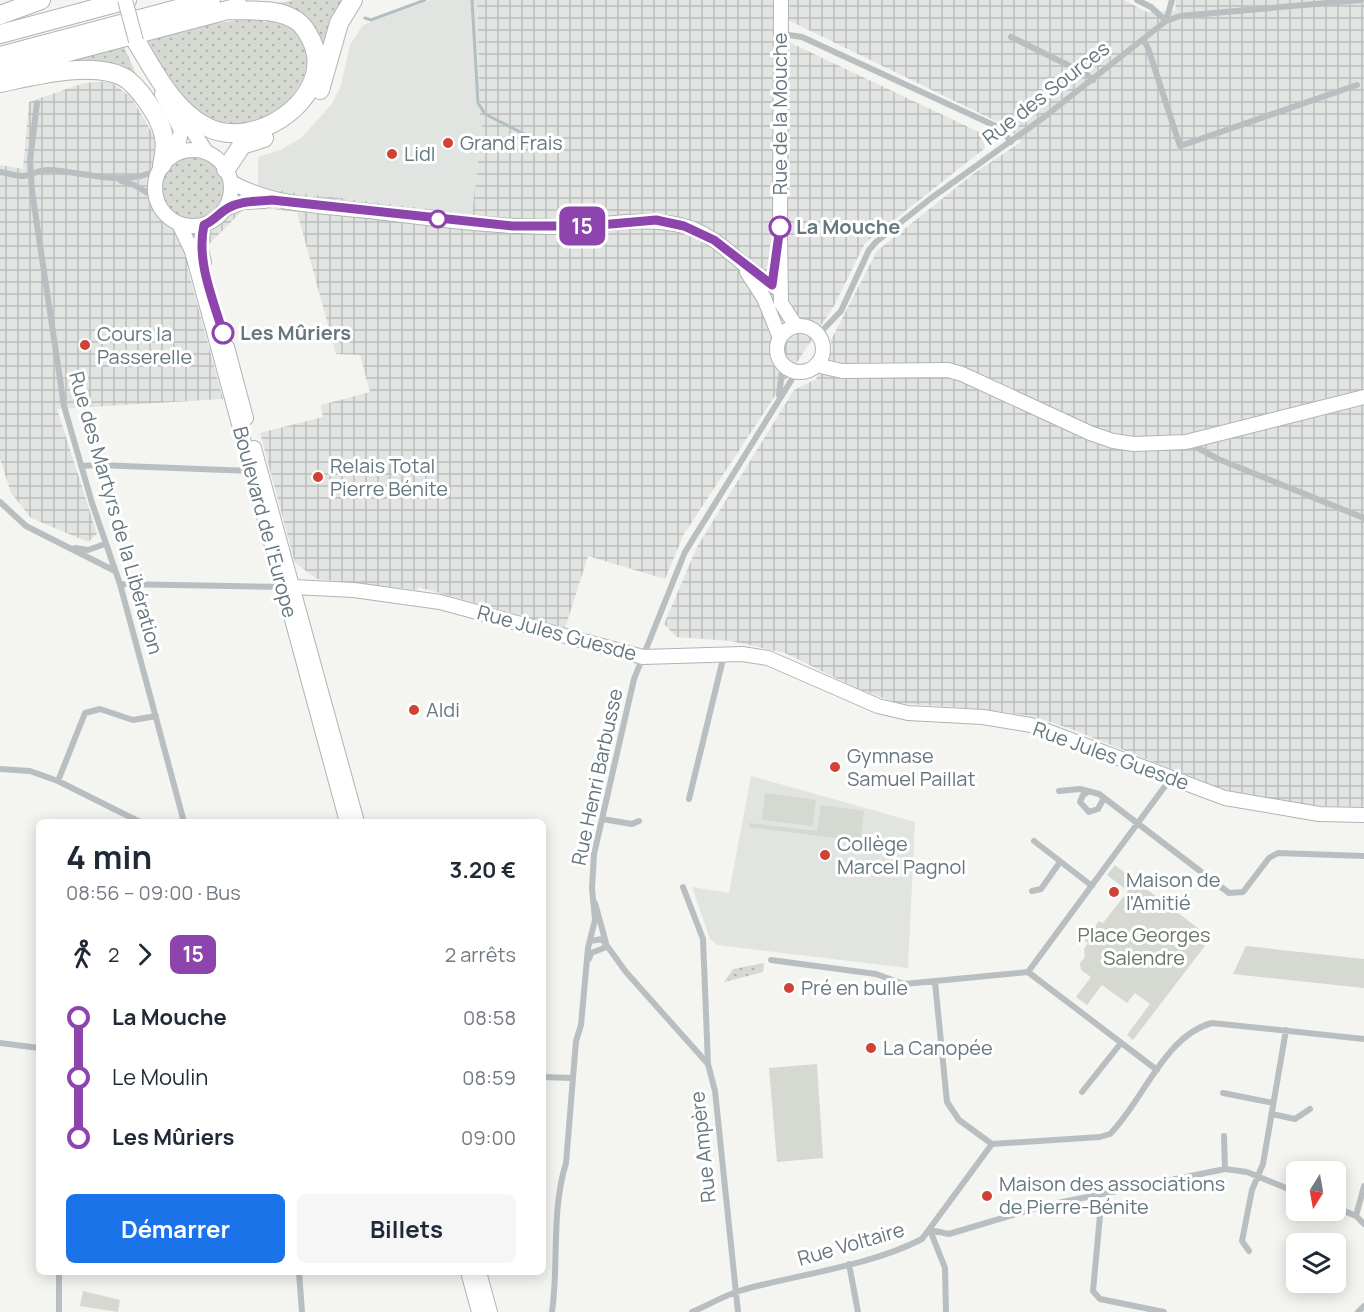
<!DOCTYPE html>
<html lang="fr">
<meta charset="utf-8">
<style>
:root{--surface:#fff;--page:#f6f6f7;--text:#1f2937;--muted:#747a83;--accent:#1a73e8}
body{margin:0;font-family:Manrope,sans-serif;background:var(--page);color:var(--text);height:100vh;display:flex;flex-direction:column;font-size:22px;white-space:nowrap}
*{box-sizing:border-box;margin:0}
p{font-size:20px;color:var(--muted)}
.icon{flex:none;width:33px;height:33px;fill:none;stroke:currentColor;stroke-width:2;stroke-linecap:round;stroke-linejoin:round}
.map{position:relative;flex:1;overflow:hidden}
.drawer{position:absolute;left:36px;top:819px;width:510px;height:456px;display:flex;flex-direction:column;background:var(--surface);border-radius:9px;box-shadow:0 3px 15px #0003}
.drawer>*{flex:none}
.badge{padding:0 12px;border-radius:9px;font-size:21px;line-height:39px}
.needle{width:39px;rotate:191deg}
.tools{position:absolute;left:1286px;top:1161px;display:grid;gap:12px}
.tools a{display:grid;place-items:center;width:60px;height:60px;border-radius:9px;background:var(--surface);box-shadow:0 3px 15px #0003;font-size:30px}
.map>.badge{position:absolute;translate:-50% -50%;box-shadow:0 0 0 3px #fff}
.legs{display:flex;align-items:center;gap:9px;height:66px;padding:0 30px;font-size:20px}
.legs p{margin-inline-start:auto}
.head{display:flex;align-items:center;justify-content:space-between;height:102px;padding:0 30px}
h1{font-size:33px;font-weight:700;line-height:45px}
.primary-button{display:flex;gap:12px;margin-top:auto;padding:12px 30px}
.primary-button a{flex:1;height:69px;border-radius:9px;background:var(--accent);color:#fff;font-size:24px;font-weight:700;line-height:69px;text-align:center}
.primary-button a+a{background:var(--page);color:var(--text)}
ul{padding:0 30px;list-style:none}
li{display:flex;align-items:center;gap:21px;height:60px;font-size:22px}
li i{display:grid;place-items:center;width:9px;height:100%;margin:0 8px;background:currentColor}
li i::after{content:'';width:15px;height:15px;margin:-8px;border:4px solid;border-radius:50%;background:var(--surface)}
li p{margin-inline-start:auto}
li:first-child i{background:linear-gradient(#0000 50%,currentColor 0)}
li:last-child i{background:linear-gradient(currentColor 50%,#0000 0)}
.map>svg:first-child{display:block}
</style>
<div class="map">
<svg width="1364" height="1312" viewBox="0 0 1364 1312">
<defs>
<pattern id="industrial-grid" width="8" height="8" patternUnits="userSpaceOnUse" patternTransform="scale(1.5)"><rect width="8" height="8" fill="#e2e4e1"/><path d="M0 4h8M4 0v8" fill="none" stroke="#bbbebc"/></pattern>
<pattern id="grass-dots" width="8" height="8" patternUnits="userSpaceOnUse" patternTransform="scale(1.5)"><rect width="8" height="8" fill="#d5d9d1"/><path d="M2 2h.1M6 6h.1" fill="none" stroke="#b1b5af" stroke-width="1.8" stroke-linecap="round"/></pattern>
</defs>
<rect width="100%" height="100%" fill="#f4f4f1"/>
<path fill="#e2e4e1" d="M431,0H477L480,116L483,118L472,214L258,188V157L280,150L301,138L332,104L341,85L350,45L363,25Z
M751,776L915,822L908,968L717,945L710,939L692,887L729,893Z"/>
<path fill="url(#industrial-grid)" d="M477,0H776V36L981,133L985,148L865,243L834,306L684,534L665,579L588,556L565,628L418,587L417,590L317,579L295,563L260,433L323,417L321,405L370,392L360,355L336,354L297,212L247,206L187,266L223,399L57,409L97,534L88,542L31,518L11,493L0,459V165L23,169L29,102L84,83L109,81L131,97L160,146L205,143L221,155L243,182L258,188L472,214L483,118L480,116Z
M786,0H1124L1147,12L1175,11L1176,0H1364V807L1310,806L1228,792L1071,729L1032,716L980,709L897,703L858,689L785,653L731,641L676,637L664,624L697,547L794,390L816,379L832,350L831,340L877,251L973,174L1021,142L1008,127L786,19Z"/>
<path fill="url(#grass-dots)" d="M293,0H345L325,55L270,5Z
M254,18L262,19L263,22H266L267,19C350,33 289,140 223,123C217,122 210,121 205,119C194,112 184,98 177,89C166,75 150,54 148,37L190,27Z
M123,44L138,79L136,80L20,74Z
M160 188a33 33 0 1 1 66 0a33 33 0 1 1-66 0Z
M764,963L763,972L724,982L733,969Z"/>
<path fill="#d5d9d1" d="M765,793L816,800L812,826L762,820Z
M821,805L864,811L861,836L882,839V844L749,827V823L817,831Z
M1115,865L1211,938L1133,1040L1127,1035L1150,1004L1135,993L1127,1003L1102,985L1087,1005L1076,997L1091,977L1081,970L1080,963L1085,957L1084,949L1088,943L1084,940L1099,921L1103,923L1128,891L1107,875Z
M1246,946L1364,959V988L1233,974Z
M817,1064L823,1158L777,1162L769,1068Z
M83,1291L120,1300L118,1312L80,1306Z"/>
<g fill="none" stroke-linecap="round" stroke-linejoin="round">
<path stroke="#b2c0c2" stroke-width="3" d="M472,0L478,103L485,114L536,140
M365,18L371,20L425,0"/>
<defs>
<path id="secondary" d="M781,0L780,227L781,303L796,326
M162,94L181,130L177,153
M180,112L207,153
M155 188a38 38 0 1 1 76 0a38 38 0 1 1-76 0Z
M231,182C275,207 327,206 377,212C435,219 494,227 554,227C596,227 639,216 680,225C721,234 743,271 779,289
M225,209L243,202L264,201
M179,224L192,251L347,822
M204,262L200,246L204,225
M747,272L764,298L780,338
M777 349a23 23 0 1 1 46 0a23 23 0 1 1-46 0Z
M227,347L246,418
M816,365L842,371L948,370L962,374L1090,433L1113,441L1134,444L1186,442L1364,397
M254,448L357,822
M293,587L354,590L440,602L643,657L742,654L768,658L878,706L908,713L983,717L1031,725L1225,798L1319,814L1364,815
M468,1272L479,1312
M479,1272L490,1312"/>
<path id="highway" d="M0,15L41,0
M0,34L127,0
M136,41C154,71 173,109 205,126C257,155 344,91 308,34C304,27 299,21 292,18C273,8 250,11 229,10
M0,56L211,0
M0,70L239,7
M0,83C34,76 98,59 128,80C138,88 145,98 152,109C164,128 168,143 162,165
M320,90L339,23L353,0
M226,169L242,145L264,138"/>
</defs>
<use href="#secondary" stroke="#aeb5b7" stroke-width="16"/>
<use href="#highway" stroke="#afb4b6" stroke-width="20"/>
<path stroke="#b9bfc1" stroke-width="6" d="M1137,0L1151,7L1166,21
M1166,21L1172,0
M782,34L802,37L1000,128L1011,142
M1011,37L1086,74L1093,80
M1143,39L1148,48L1180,146L1357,85
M37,103L30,161L32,191L64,406L92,503L120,584L184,822
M0,172C7,173 16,176 23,176C33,175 39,169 50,170C86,172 125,188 159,169
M121,181L134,185L155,197
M818,335L841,311L869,250L876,242L930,199L1043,118L1166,21L1180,16L1361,0
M779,395L783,364
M1189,443L1218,459L1364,518
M81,466L98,465L251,471
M0,502L26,526L115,571
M75,548L88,550L105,544
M120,584L284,587
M0,769L30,771L58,781L140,822
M58,781L85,713L100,709L133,720L156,716
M1059,791L1080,789L1099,794L1229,893L1243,892L1269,858L1278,853L1364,856
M1088,792L1083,795L1080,802L1089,812L1098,809L1104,798
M689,799L724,655
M602,819L632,824L639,821
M1034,841L1092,886
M683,887L703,939L708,1064
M1032,891L1041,889L1060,862
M590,941L602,939L626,972L708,1064L715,1091L738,1312
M589,959L591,953L604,948L606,943L595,903
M771,960L876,974L904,984L1028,972L1171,778
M1028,972L1157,1070
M935,982L947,1102L959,1120L992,1144
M0,1043L39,1048
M543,1077L572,1078
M1082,1092L1121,1043
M1223,1093L1273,1103
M1272,1114L1295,1119L1310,1109
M1224,1136L1225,1169
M992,1144L1100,1137L1110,1134C1143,1101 1165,1035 1212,1023L1364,1039
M1094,1196L1100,1215L1093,1291L1100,1299L1164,1312
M1335,1207L1356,1216L1364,1224
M1356,1216L1364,1186
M930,1230L949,1234L1043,1206L1225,1169L1247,1172L1296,1192
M930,1230L945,1268L946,1312
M1249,1251L1242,1241L1252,1190L1263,1164L1286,1030
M849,1264L858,1312
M299,1272L302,1312
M59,1312V1272
M552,1312C559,1263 551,1211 566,1163L576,1041L581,1025L588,948L595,920L592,888L594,854L634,679L685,552L797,371
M692,1312C707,1306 723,1296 739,1291C797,1274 868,1267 922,1239L992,1144
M1358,1312L1364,1306"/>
<use href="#secondary" stroke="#fff" stroke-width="14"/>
<use href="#highway" stroke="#fff" stroke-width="18"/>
<defs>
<path id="secondary-bridge" d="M125,0L136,41"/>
</defs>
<use href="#secondary-bridge" stroke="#aeb5b7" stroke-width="16" stroke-linecap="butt"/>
<use href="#secondary-bridge" stroke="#fff" stroke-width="14"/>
</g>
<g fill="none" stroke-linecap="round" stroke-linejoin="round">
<defs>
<path id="line-1" d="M223,333C213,299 196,261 204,225C214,221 219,213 228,208C242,200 256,202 272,200L512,226H588L656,220L684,226L714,240L772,285L780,227"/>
</defs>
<use href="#line-1" stroke="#fff" stroke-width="14"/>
<use href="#line-1" stroke="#8e44ad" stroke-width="9"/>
</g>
<g fill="#d04235" stroke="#fff" stroke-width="2">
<circle cx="448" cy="143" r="6"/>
<circle cx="392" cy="154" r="6"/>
<circle cx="85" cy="345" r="6"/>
<circle cx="318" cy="477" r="6"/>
<circle cx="414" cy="710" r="6"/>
<circle cx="835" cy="767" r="6"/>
<circle cx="825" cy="855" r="6"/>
<circle cx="1114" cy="892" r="6"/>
<circle cx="789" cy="988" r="6"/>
<circle cx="871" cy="1048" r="6"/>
<circle cx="987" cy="1196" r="6"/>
</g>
<g fill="#fff" stroke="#8e44ad" stroke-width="3">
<circle cx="438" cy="219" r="8"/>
<circle cx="780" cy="227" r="10"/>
<circle cx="223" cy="333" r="10"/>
</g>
<g text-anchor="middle" stroke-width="6" stroke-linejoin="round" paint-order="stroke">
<g font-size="20" fill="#66787f" stroke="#fff">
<text transform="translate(1046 93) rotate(-38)" y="7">Rue des Sources</text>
<text transform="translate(780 114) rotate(-90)" y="7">Rue de la Mouche</text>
<text transform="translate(116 513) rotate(74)" y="7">Rue des Martyrs de la Libération</text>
<text transform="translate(265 522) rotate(75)" y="7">Boulevard de l'Europe</text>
<text transform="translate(557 633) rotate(15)" y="7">Rue Jules Guesde</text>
<text transform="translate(1111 756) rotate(20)" y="7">Rue Jules Guesde</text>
<text transform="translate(597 777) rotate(-78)" y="7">Rue Henri Barbusse</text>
<text transform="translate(703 1147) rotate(-96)" y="7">Rue Ampère</text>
<text transform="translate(851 1244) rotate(-16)" y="7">Rue Voltaire</text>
</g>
<g font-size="20" fill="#66787f" stroke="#fff" text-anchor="start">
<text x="460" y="150">Grand Frais</text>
<text x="404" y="161">Lidl</text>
<text x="97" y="341">Cours la<tspan x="97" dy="23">Passerelle</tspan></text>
<text x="330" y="473">Relais Total<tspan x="330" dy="23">Pierre Bénite</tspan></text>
<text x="426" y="717">Aldi</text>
<text x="847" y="763">Gymnase<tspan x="847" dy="23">Samuel Paillat</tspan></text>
<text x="837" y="851">Collège<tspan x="837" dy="23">Marcel Pagnol</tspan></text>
<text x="1126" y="887">Maison de<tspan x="1126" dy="23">l'Amitié</tspan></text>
<text x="801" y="995">Pré en bulle</text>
<text x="883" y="1055">La Canopée</text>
<text x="999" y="1191">Maison des associations<tspan x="999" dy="23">de Pierre-Bénite</tspan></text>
</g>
<g font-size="20" font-weight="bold" fill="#66787f" stroke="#fff" text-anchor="start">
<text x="796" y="234">La Mouche</text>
<text x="240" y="340">Les Mûriers</text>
</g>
<g font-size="20" fill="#6b7764" stroke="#fff">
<text x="1144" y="942">Place Georges<tspan x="1144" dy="23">Salendre</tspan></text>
</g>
</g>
</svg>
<div class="tools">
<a><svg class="needle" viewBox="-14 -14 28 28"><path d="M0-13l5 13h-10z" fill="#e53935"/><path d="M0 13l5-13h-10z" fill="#747a83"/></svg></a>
<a><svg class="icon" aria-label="layers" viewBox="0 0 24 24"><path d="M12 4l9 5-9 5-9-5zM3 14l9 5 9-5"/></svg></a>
</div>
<b class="badge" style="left:582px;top:226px;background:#8e44ad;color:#fff">15</b>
<section class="drawer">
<div class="head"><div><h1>4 min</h1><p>08:56 – 09:00 · Bus</p></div><b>3.20 €</b></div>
<div class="legs"><svg class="icon" aria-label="walk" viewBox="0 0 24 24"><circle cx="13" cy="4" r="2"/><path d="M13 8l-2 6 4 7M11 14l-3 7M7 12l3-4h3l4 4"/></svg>2<svg class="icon" aria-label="forward" viewBox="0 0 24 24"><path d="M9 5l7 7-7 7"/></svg><b class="badge" style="background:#8e44ad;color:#fff">15</b><p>2 arrêts</p></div>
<ul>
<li><i style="color:#8e44ad"></i><b>La Mouche</b><p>08:58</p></li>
<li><i style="color:#8e44ad"></i><span>Le Moulin</span><p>08:59</p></li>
<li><i style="color:#8e44ad"></i><b>Les Mûriers</b><p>09:00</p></li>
</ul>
<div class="primary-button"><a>Démarrer</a><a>Billets</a></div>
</section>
</div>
